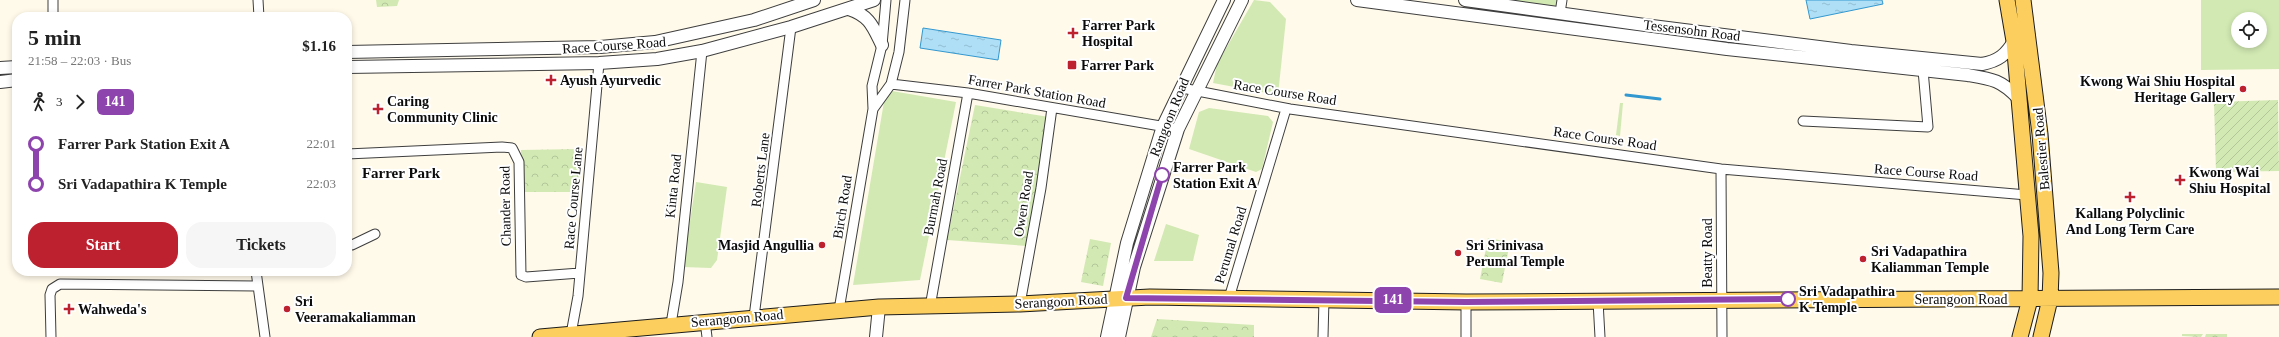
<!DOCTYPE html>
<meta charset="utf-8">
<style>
:root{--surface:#fff;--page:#f6f6f6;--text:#222;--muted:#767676;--accent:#bd2130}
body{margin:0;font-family:"Times New Roman",serif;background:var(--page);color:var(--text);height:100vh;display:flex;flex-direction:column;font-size:15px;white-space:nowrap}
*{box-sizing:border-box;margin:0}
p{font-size:13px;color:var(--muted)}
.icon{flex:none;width:22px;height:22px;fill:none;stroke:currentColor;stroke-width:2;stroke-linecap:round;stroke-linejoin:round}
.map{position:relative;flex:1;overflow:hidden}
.details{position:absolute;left:12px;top:12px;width:340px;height:264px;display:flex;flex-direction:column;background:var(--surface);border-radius:16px;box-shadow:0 2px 6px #0003}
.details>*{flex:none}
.badge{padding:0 8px;border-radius:6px;font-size:14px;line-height:26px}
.tools{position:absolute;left:2231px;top:12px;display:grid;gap:8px}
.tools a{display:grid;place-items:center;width:36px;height:36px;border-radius:50%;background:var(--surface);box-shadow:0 2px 6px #0003;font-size:20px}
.map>.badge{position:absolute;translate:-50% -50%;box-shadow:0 0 0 2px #fff}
.legs{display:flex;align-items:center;gap:6px;height:44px;padding:0 16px;font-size:13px}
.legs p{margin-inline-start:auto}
.summary{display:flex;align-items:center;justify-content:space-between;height:68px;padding:0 16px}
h1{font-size:22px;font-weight:700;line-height:30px}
.action{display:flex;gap:8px;margin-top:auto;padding:8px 16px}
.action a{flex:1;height:46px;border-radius:16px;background:var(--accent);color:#fff;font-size:16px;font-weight:700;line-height:46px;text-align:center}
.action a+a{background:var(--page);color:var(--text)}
ul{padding:0 16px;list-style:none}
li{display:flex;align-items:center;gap:14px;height:40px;font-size:15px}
li i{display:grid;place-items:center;width:6px;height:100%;margin:0 5px;background:currentColor}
li i::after{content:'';width:10px;height:10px;margin:-5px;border:3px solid;border-radius:50%;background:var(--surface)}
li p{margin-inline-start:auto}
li:first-child i{background:linear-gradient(#0000 50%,currentColor 0)}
li:last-child i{background:linear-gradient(currentColor 50%,#0000 0)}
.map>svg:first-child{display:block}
</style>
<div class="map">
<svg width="2279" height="337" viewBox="0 0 2279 337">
<defs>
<pattern id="park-crowns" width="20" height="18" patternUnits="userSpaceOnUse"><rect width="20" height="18" fill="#d2e9b3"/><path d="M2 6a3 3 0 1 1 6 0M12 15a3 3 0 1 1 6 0" fill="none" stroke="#b3c699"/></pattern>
<pattern id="garden-furrows" width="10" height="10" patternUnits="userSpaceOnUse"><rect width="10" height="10" fill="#d2e9b3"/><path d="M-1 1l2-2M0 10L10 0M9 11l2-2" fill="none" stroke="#b3c699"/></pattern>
<pattern id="water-ripples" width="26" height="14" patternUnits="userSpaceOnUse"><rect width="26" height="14" fill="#aedff7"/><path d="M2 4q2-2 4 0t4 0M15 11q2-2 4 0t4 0" fill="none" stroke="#94bed2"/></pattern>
</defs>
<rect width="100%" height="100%" fill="#fffaea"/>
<path fill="#d2e9b3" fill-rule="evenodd" d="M1254,0L1270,2L1286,19L1278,95L1213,83L1217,64Z
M1465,0H1561L1560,13Z
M2201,0H2279V69L2201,70ZM2238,19H2260V41H2238Z
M886,90L956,102L920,280L853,285Z
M1620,103H1623L1620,136L1616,135Z
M1209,108L1268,116L1273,122L1262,169L1256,172L1189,149L1199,112Z
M696,182L727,187L717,260L711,268L683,267Z
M1166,224L1199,235L1193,261H1154Z"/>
<path fill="url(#park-crowns)" d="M376,0H399L397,6L377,7Z
M975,105L1049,117L1027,246L947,240Z
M579,149L580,192H522L521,150Z
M1488,238L1510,242L1502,283L1480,279Z
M1090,239L1111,243L1103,286L1081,282Z
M1157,319L1254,325V337H1151Z
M2182,334H2203L2201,337L2182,336Z
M2206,334H2227V337H2205Z"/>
<path fill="url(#garden-furrows)" d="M2278,100L2279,171L2216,172L2214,102Z"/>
<path fill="url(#water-ripples)" stroke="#3398cf" d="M1806,0H1882L1883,4L1810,19Z
M923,28L1001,40L998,60L920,48Z"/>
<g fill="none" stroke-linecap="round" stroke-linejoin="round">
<path stroke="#3398cf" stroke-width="3" d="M1626,95L1660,99"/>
<defs>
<path id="minor" d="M53,0V17
M258,0L259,17
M1560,13L1562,0
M891,84L968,93L1178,129
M1182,88L1290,109L1721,169L2027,195
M873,109L891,84L899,52L905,0
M1803,121L1928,127L1923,70
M347,154L502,147L512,148L519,162L521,275L526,277L580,273
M1721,169L1722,337
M347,245H352L375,234
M256,271L265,337
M1229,298L1286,109
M1598,301L1600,337
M1020,304L1041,188L1052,108
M930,307L968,93
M839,310L873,109L872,86L882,45L886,0
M754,317L791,27
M705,321L707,337
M671,324L678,282L702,51
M571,334L578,296L599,63
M51,337L50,295L52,289L60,284L258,286
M1323,337L1324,299
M1466,337V302"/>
<path id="tertiary" d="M1357,0L1727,49L1968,75C1992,79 2001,80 2018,98
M1465,0L1652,26L1851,51L1982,64C1998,61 2006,55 2014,41
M849,9C870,16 873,27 882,45
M347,52L600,47L655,42L754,20L814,0
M347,67L599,63L657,59L702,51L791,27L874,0
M0,68L17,67
M0,82L17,80
M876,337L879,307
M1107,337L1127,243L1163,126L1224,0
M1119,337L1134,267L1178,129L1242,0"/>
<path id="primary" d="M2007,0L2014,41L2031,236L2030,299L2020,337
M2023,0L2040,134L2051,273L2050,299L2041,337
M540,337L879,307L1020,304L1150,297L1466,302L2279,297"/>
</defs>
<use href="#minor" stroke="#3e3e3e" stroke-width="11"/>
<use href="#tertiary" stroke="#3e3e3e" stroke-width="14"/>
<use href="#primary" stroke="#1c1c1c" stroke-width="17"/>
<use href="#minor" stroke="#fff" stroke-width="9"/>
<use href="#tertiary" stroke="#fff" stroke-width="12"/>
<use href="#primary" stroke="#fbce5d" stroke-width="15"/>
</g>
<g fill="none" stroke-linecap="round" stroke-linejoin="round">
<defs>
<path id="line-1" d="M1162,175L1126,298L1466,302L1788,299"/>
</defs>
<use href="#line-1" stroke="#fff" stroke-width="9"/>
<use href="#line-1" stroke="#8e44ad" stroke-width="6"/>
</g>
<g fill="#bd2130" stroke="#fff" stroke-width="1.5">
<path d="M1071 27h4v4h4v4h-4v4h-4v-4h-4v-4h4z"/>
<rect x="1067" y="60" width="10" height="10" rx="2"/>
<path d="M549 74h4v4h4v4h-4v4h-4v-4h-4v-4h4z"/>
<circle cx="2243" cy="89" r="4"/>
<path d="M376 103h4v4h4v4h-4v4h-4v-4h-4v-4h4z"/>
<path d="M2178 174h4v4h4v4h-4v4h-4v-4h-4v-4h4z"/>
<path d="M2128 191h4v4h4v4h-4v4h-4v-4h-4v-4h4z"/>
<circle cx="822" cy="245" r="4"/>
<circle cx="1458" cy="253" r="4"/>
<circle cx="1863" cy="259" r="4"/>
<path d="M67 303h4v4h4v4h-4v4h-4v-4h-4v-4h4z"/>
<circle cx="287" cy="309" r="4"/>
</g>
<g fill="#fff" stroke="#8e44ad" stroke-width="2">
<circle cx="1162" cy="175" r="7"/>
<circle cx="1788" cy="299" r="7"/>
</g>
<g text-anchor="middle" stroke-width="4" stroke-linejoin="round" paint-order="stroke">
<g font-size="14" font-weight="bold" fill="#0b0b0b" stroke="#fff" text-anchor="start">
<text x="1082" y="30">Farrer Park<tspan x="1082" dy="16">Hospital</tspan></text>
<text x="1081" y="70">Farrer Park</text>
<text x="560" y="85">Ayush Ayurvedic</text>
<text x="2235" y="86" text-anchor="end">Kwong Wai Shiu Hospital<tspan x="2235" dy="16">Heritage Gallery</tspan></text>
<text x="387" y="106">Caring<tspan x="387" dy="16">Community Clinic</tspan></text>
<text x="2189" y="177">Kwong Wai<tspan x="2189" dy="16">Shiu Hospital</tspan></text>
<text x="2130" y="218" text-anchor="middle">Kallang Polyclinic<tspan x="2130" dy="16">And Long Term Care</tspan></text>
<text x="814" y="250" text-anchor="end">Masjid Angullia</text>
<text x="1466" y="250">Sri Srinivasa<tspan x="1466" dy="16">Perumal Temple</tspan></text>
<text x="1871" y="256">Sri Vadapathira<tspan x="1871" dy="16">Kaliamman Temple</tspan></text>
<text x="295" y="306">Sri<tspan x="295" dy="16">Veeramakaliamman</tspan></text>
<text x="78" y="314">Wahweda's</text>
</g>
<g font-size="14" fill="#0b0b0b" stroke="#fff">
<text transform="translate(1692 30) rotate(7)" y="5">Tessensohn Road</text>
<text transform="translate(614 45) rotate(-4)" y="5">Race Course Road</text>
<text transform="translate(1037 91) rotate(10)" y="5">Farrer Park Station Road</text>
<text transform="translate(1285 92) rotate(9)" y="5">Race Course Road</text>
<text transform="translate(1169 117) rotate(-68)" y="5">Rangoon Road</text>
<text transform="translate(1605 138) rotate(8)" y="5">Race Course Road</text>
<text transform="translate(2041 149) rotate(-95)" y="5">Balestier Road</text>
<text transform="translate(760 170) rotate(-83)" y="5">Roberts Lane</text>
<text transform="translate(1926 172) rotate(4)" y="5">Race Course Road</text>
<text transform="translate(673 186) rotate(-84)" y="5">Kinta Road</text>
<text transform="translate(935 197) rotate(-79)" y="5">Burmah Road</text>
<text transform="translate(573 198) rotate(-85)" y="5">Race Course Lane</text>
<text transform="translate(1023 204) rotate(-81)" y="5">Owen Road</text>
<text transform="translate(505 206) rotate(-91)" y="5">Chander Road</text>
<text transform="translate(842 207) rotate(-81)" y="5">Birch Road</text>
<text transform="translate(1230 245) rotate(-73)" y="5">Perumal Road</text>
<text transform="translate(1707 253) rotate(-90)" y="5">Beatty Road</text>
<text x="1961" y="304">Serangoon Road</text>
<text transform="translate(1061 301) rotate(-3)" y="5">Serangoon Road</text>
<text transform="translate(737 318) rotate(-5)" y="5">Serangoon Road</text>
</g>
<g font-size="14" font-weight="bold" fill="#0b0b0b" stroke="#fff" text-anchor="start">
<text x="1173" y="172">Farrer Park<tspan x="1173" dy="16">Station Exit A</tspan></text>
<text x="1799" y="296">Sri Vadapathira<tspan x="1799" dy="16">K Temple</tspan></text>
</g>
<g font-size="15" font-weight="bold" fill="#0b0b0b" stroke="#fff">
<text x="401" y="178">Farrer Park</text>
</g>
</g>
</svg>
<div class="tools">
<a><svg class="icon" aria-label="locate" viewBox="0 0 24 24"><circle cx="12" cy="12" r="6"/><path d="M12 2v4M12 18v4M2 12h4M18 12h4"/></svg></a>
</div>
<b class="badge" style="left:1393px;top:300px;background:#8e44ad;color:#fff">141</b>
<section class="details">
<div class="summary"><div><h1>5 min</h1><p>21:58 – 22:03 · Bus</p></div><b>$1.16</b></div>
<div class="legs"><svg class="icon" aria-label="walk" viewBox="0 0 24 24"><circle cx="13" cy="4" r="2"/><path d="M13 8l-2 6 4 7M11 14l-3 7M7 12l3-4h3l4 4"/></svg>3<svg class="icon" aria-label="forward" viewBox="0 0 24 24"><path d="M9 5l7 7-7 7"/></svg><b class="badge" style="background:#8e44ad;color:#fff">141</b></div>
<ul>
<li><i style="color:#8e44ad"></i><b>Farrer Park Station Exit A</b><p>22:01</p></li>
<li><i style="color:#8e44ad"></i><b>Sri Vadapathira K Temple</b><p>22:03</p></li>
</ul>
<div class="action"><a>Start</a><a>Tickets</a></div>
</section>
</div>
